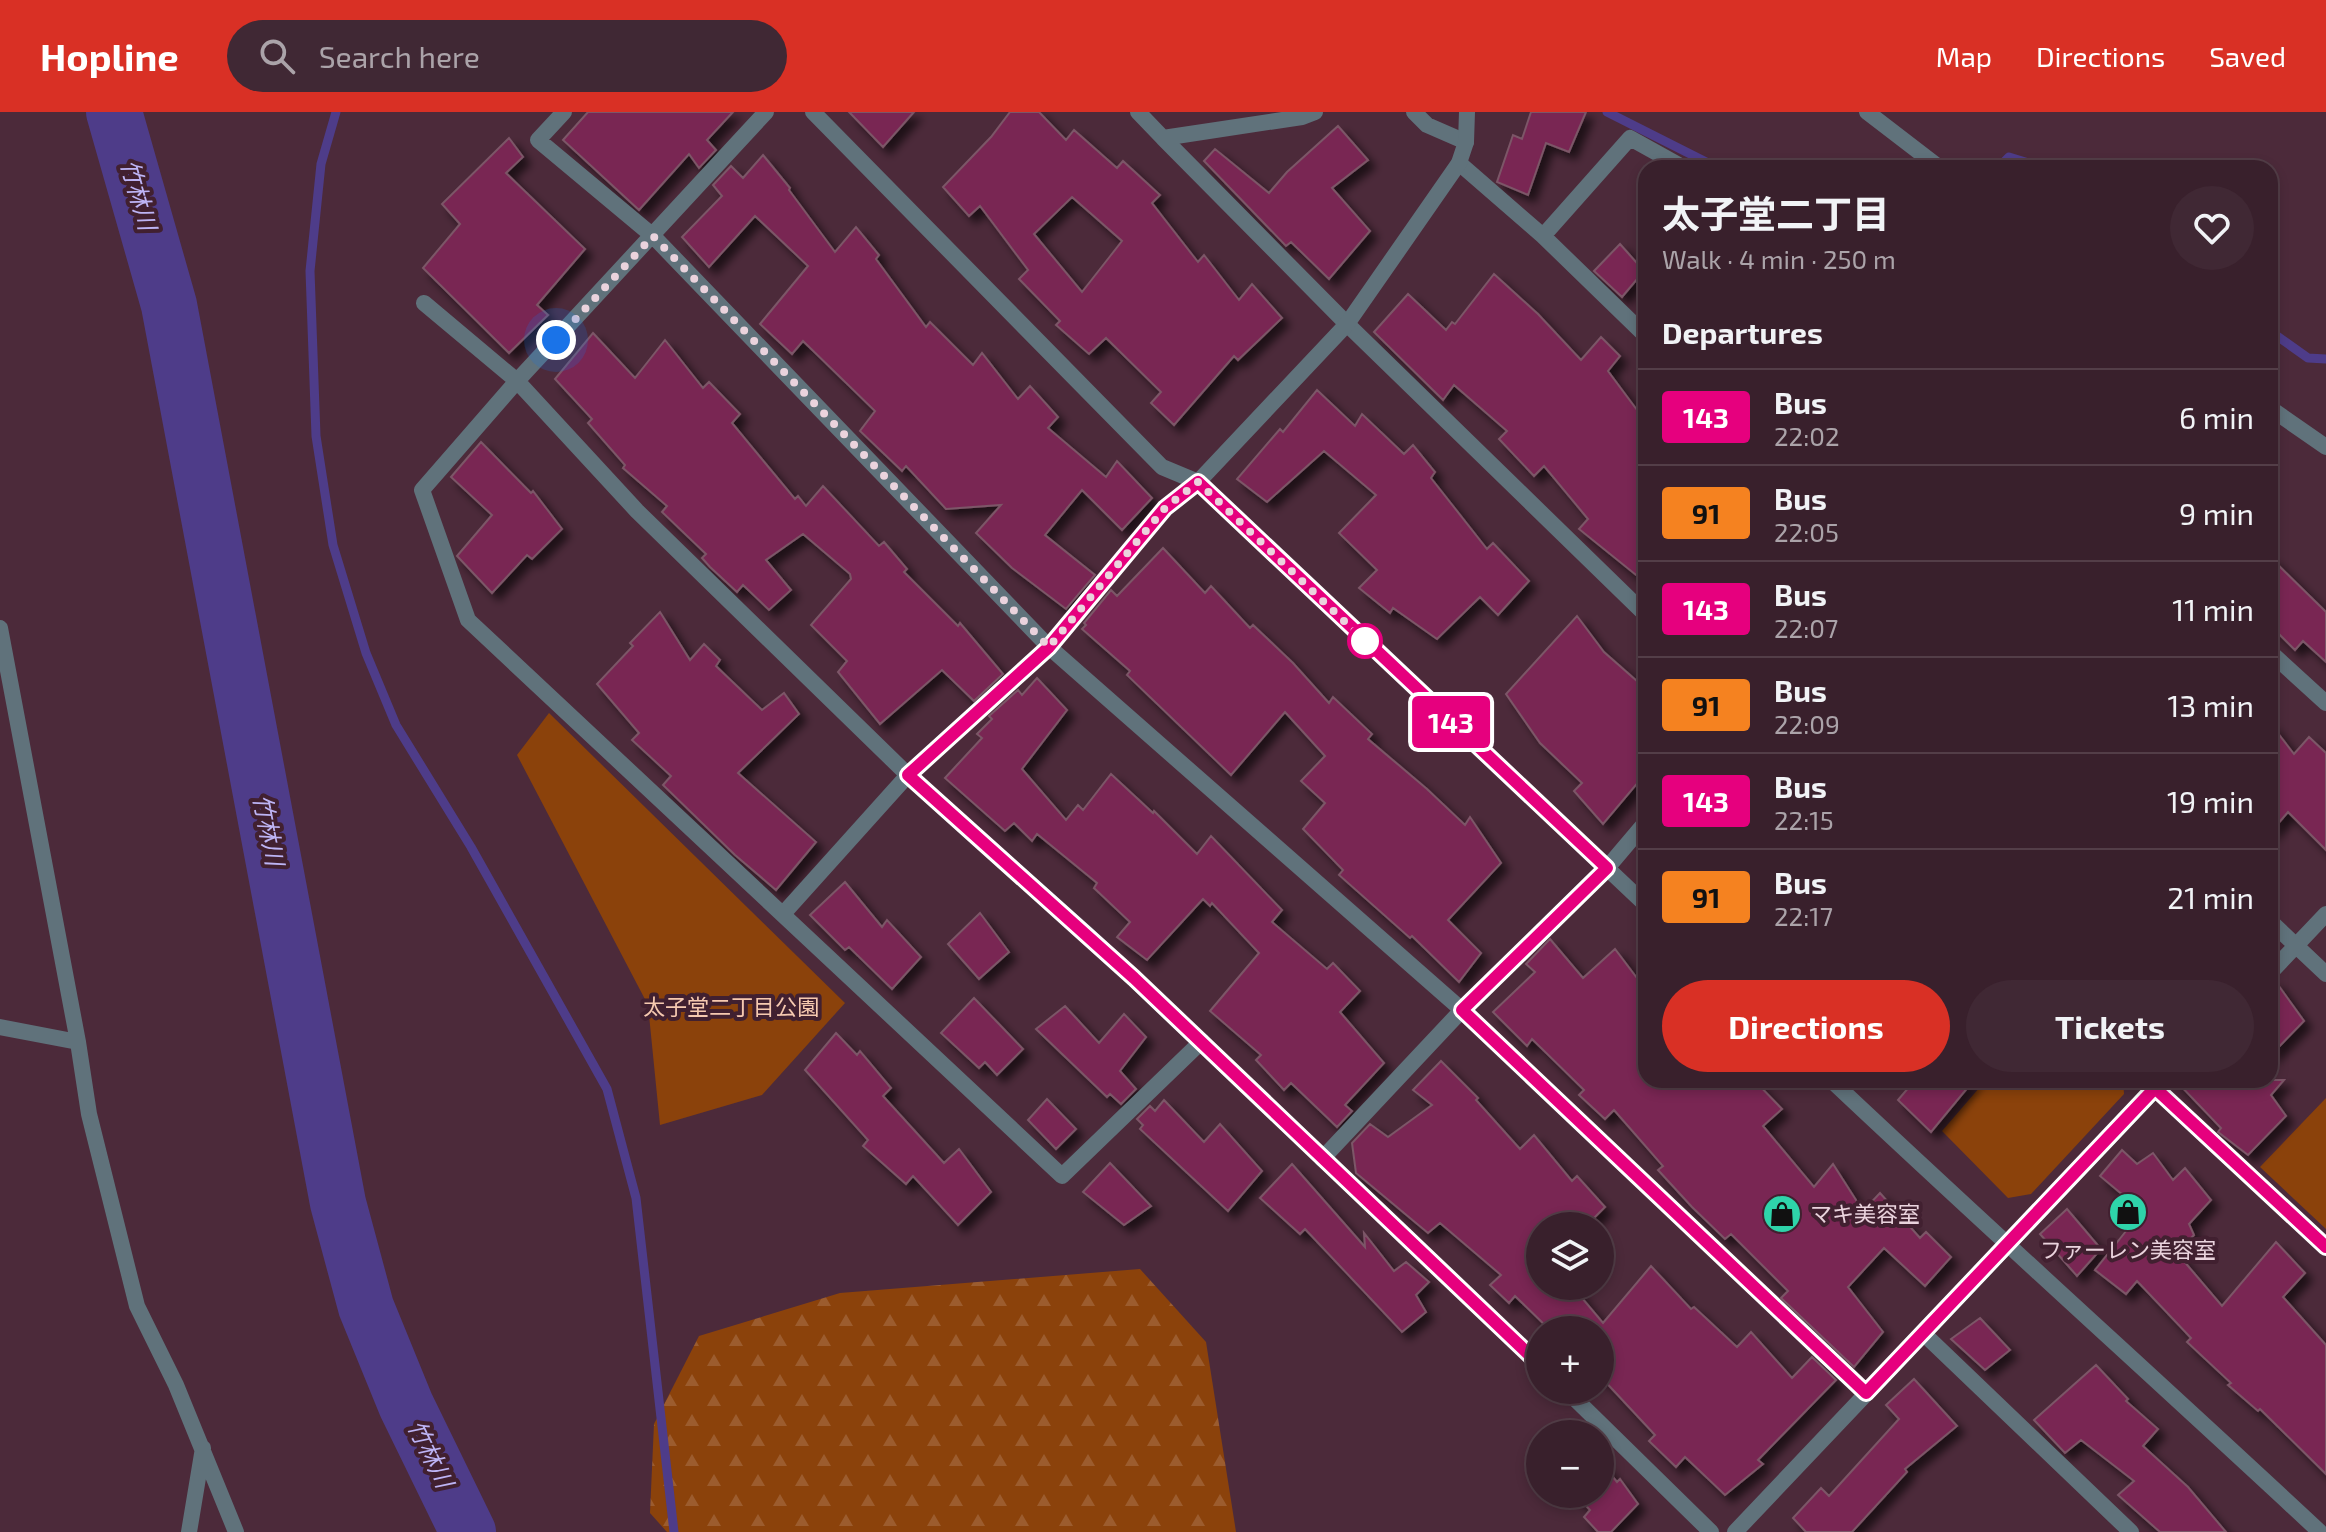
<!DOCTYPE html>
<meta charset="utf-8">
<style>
:root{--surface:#39202c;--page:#402834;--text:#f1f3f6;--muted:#aba3a9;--line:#533e48;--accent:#d93025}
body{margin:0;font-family:"Exo 2","Noto Sans JP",sans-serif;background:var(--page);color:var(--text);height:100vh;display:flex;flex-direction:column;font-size:30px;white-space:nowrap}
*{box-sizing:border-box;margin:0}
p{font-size:26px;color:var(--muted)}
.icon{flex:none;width:44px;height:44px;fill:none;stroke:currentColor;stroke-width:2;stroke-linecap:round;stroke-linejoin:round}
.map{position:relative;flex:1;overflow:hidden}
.side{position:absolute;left:1638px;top:48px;width:640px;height:928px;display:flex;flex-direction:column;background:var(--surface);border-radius:24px;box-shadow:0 4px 12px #0003,0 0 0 2px var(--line)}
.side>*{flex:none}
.badge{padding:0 16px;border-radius:6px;font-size:28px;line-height:52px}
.buttons{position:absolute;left:1526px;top:1100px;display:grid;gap:16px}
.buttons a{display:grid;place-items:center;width:88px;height:88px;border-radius:50%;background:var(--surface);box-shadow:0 4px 12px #0003,0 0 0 2px var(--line);font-size:40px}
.you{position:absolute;width:40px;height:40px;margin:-20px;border:6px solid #fff;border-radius:50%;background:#1a73e8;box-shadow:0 0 0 12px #1a73e833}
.map>.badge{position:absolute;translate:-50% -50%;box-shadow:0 0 0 4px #fff}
h2{padding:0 24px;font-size:30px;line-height:72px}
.round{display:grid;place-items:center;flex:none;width:84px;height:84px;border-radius:42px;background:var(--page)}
.summary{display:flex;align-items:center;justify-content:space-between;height:136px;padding:0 24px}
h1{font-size:38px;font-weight:700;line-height:60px}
.action{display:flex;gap:16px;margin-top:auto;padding:16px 24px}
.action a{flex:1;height:92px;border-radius:48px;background:var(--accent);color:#fff;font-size:32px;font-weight:700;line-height:92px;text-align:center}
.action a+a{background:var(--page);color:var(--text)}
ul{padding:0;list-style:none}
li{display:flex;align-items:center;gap:24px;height:96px;padding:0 24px;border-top:2px solid var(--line)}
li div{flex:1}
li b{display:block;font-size:30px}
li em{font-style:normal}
li .badge{min-width:88px;font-weight:700;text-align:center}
header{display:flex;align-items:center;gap:48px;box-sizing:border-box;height:112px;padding:0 40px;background:var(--accent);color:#fff}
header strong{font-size:38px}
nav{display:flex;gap:44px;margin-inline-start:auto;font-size:28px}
.search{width:560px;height:72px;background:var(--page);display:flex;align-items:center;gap:20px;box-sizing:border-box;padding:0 28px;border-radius:44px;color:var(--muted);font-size:30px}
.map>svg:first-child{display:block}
</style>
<header>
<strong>Hopline</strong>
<div class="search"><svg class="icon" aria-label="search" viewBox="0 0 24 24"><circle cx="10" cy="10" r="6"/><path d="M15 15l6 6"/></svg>Search here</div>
<nav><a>Map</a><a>Directions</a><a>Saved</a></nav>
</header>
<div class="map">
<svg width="2326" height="1420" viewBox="0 0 2326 1420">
<defs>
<pattern id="forest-firs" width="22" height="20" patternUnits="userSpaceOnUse" patternTransform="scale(2)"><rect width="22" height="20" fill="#8b420b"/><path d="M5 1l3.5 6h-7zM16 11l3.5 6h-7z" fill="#9c5c2e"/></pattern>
<filter id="shadow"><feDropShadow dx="7" dy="7" stdDeviation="4" flood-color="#0009"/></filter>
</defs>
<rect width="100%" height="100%" fill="#4c2a3a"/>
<path fill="#8b420b" d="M549,601L845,891L762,983L660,1013L648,893L517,643Z
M1986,968H2123L2124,982L2031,1082L2008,1086L1942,1019Z
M2326,986V1117L2260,1055Z"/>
<path fill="url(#forest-firs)" d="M1140,1157L1206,1230L1236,1420H667L650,1401L654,1312L699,1224L840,1181Z"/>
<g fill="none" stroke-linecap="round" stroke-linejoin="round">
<path stroke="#4e3c89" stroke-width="9" d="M336,0L321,52L310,159L316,324L333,433L366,541L396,613L471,735L607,977L636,1086L674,1420
M1607,0L1718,56
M1998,56L2009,45L2045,56
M2270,219L2308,246L2326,247"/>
<path stroke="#4e3c89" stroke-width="56" d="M114,0L169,193L338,1091L366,1195L406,1293L468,1420"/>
</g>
<path fill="#792753" stroke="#7c5667" stroke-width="2" fill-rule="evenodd" filter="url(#shadow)" d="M588,0H733L707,28L716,38L699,56L689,42L639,98L563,28Z
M849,0H914L883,35Z
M1010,0H1039L1066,28L1074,18L1117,56L1123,49L1160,83L1152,91L1198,150L1204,143L1239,188L1252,172L1282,206L1238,248L1234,244L1174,313L1151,291L1161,280L1106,226L1089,242L1056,213L1060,209L1019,167L1028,158L980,94L969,104L943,75L991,25ZM1072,85L1122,129L1082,180L1034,122Z
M1531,0H1586L1569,40L1546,31L1528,83L1497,70L1513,23L1522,27Z
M1338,14L1368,48L1332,76L1370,119L1329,167L1291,130L1286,134L1204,49L1215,37L1269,81L1287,60Z
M509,26L523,45L506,61L585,137L537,193L548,203L509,241L423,156L460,112L442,92Z
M763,43L790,76L789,78L835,140L856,115L879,143L876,147L926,215L930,210L973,253L982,241L1018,287L1030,274L1058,305L1048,316L1106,365L1117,349L1152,386L1122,418L1082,378L1045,423L1095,463L1066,497L1012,456L976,421L1001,393L946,397L906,354L902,359L860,319L875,299L803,229L792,242L760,212L808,154L755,104L709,155L682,125L722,84L713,73L731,54L743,66Z
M1620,132L1644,159L1622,185L1594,159Z
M1494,162L1538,202L1581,248L1601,225L1620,244L1608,259L1646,310V471L1579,417L1588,407L1544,354L1534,364L1499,327L1507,319L1454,273L1443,288L1374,220L1408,182L1446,218L1452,210L1455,212Z
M593,221L635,266L665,228L703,276L709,270L740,302L732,311L795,387L798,384L806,394L823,374L879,434L884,430L907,457L904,460L958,514L960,511L1003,562L974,589L942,558L880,612L838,560L847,549L811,513L851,467L850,462L803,422L766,448L791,478L769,498L743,473L737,480L710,455L702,446L706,442L662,400L667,394L623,356L625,353L588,311L592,307L555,267Z
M1317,278L1355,314L1362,302L1404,342L1413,333L1435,360L1431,366L1487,437L1493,431L1529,469L1498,503L1480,485L1437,527L1393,496L1390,501L1359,476L1377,458L1339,421L1376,383L1324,339L1267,390L1237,367L1280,317L1283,320Z
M481,330L531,381L533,379L562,417L532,447L527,443L492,481L457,444L492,403L451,365Z
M1163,436L1205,481L1211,474L1250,516L1253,513L1293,551L1329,591L1333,585L1372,622L1368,627L1427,677L1465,713L1470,705L1501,751L1448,808L1481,841L1459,870L1412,824L1410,826L1339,763L1343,758L1303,717L1325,691L1301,669L1325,644L1285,600L1231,663L1127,563L1130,559L1082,517L1086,513L1084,511L1111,478L1117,484Z
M2270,445L2326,500V550L2303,529L2295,538L2270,513Z
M660,500L690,548L704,532L720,548L716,554L762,598L784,581L799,602L738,661L816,730L776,778L735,743L663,673L671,664L632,628L639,621L597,572L633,534L630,531Z
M1577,504L1604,540L1646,577V661L1603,712L1574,679L1582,671L1540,631L1506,582Z
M1037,566L1067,598L1022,657L1066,708L1078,693L1083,698L1111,662L1153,701L1154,699L1197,742L1211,724L1282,798L1272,810L1327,857L1333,851L1360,879L1340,900L1384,951L1345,993L1352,999L1337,1015L1291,971L1284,978L1256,948L1261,943L1210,899L1259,841L1212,791L1210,794L1203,787L1147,848L1117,825L1130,810L1094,776L1097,771L1037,722L1032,729L1014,711L1005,719L945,666L982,626L977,622L992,607L989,604L1018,578L1022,583Z
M2270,611L2294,642L2309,625L2326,641V738L2288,700L2270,721Z
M845,770L882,815L887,808L921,845L892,877L849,835L845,838L810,803Z
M980,801L1009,840L979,867L948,832Z
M1550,827L1583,866L1615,837L1646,878V968H1754L1782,997L1763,1014L1814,1075L1833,1052L1863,1099L1880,1081L1920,1126L1926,1120L1951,1145L1925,1174L1884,1136L1848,1175L1883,1220L1854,1255L1781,1186L1788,1179L1731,1122L1725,1127L1692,1095L1658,1058L1663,1054L1614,998L1605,1007L1579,983L1584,978L1532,927L1527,934L1493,900L1535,860L1526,852Z
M2276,870L2304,909L2270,944V872Z
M974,886L1023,937L997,963L985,950L979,956L941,921Z
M1065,894L1099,931L1124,902L1146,925L1120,959L1136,977L1121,992L1110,982L1107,985L1036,917Z
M836,921L857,943L860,939L891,976L883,984L944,1051L959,1037L991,1080L958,1113L913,1064L906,1072L863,1034L868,1028L805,958Z
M1441,949L1478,986L1476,988L1520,1037L1534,1023L1572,1069L1577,1064L1605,1095L1586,1114H1540V1174H1572L1603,1211L1651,1154L1691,1197L1694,1195L1737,1235L1751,1220L1792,1266L1812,1245L1836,1268L1758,1348L1763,1352L1725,1383L1685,1345L1676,1355L1649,1329L1655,1323L1600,1264V1218H1550L1515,1184L1509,1191L1490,1173L1501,1163L1440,1111L1428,1121L1356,1061L1352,1031L1370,1012L1388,1025L1432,993L1413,978Z
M1915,968H1974L1931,1020L1898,988Z
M2175,968H2284L2271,983L2286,1004L2248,1043L2218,1020L2221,1016Z
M1047,987L1076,1017L1056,1037L1028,1008Z
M1164,988L1204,1030L1220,1012L1262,1059L1228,1099L1140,1017L1143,1013L1137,1007L1150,994L1155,999Z
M2122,1038L2137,1052L2153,1041L2173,1068L2185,1056L2211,1088L2189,1112L2194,1123L2177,1141L2222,1194L2276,1130L2305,1161L2283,1185L2326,1233V1362L2260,1297L2258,1299L2228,1273L2231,1271L2187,1230L2191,1226L2137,1169L2126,1182L2095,1158L2142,1099L2100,1064Z
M1110,1051L1151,1094L1124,1113L1083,1080Z
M1292,1052L1365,1135L1364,1121L1394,1159L1406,1150L1429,1170L1416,1183L1426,1200L1402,1220L1305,1117L1300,1122L1260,1086Z
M2067,1097L2101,1137L2077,1164L2040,1122Z
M1980,1206L2010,1238L1985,1258L1951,1227Z
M2096,1253L2128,1287L2126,1289L2158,1317L2143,1334L2188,1375L2226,1420H2160L2118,1383L2134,1369L2081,1328L2065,1341L2034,1308Z
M1914,1267L1957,1314L1905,1357L1907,1360L1852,1420H1806L1793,1406L1821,1376L1829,1384L1899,1307L1886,1293Z
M1600,1349L1617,1370L1620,1367L1638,1392L1611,1420H1598L1584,1405L1590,1398L1575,1382H1600Z"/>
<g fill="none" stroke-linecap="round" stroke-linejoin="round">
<path stroke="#60727b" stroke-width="16" d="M564,0L538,28L653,124L1049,535L1462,898L1866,1281
M766,0L517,269L422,378L468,508L1062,1064L1202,929
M813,0L1162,355L1198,370
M1138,0L1163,26L1302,5L1315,0
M1414,0L1427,13L1466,30
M1163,26L1347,212L1646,503
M1459,51L1543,124L1646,224
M1543,124L1630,26L1684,56
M424,191L517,269L637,399L908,663L1089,824L1540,1253
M0,516L78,930L89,1002L137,1194L176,1273L236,1420
M2270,540L2326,591
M783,802L908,663L1049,535L1165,396L1198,370
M2270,809L2326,862
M2270,861L2326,802
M0,915L78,930
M2146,968L2326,1135
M1322,1047L1462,898L1607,756L1646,710
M1923,1221L2131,1420
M1566,1278L1711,1420
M189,1420L203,1336
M1735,1420L2164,968"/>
<path stroke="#60727b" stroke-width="16" d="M1467,0L1466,30L1459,51L1347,212L1198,370L1646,793
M1867,0L1940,56
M2270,296L2326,335
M1831,968C1992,1120 2158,1269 2320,1420"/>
</g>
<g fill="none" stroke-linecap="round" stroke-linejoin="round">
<defs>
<path id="line" d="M1540,1253L1134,866L908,663L1049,535L1165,396L1198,370L1607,756L1462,898L1866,1281L2155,976L2326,1135"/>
</defs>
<use href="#line" stroke="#fff" stroke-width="18"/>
<use href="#line" stroke="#e6007e" stroke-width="12"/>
<path stroke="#ead3dd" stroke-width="8" stroke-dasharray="0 14.4" d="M556,228L653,124L1049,535L1165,396L1198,370L1365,529"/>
</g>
<defs>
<symbol id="shop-disc" viewBox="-11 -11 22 22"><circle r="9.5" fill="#2ed4aa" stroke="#412030"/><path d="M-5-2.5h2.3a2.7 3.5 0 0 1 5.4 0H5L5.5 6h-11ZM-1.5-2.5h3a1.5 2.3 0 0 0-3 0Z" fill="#111"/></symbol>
</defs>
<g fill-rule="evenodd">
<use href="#shop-disc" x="2106" y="1078" width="44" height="44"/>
<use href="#shop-disc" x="1760" y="1080" width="44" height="44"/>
</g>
<circle fill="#fff" stroke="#e6007e" stroke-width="4" cx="1365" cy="529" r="16"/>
<g text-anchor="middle" stroke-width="8" stroke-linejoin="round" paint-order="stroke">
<g font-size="22" fill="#f6c9b0" stroke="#412030">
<text x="731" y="903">太子堂二丁目公園</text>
</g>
<g font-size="22" fill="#ead3dd" stroke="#412030" text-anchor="start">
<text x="1810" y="1110">マキ美容室</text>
<text x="2128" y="1146" text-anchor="middle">ファーレン美容室</text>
</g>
<g font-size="24" font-style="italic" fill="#bdb4f5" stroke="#412030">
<text transform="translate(138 83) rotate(74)" y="8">竹林川</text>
<text transform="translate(268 718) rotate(79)" y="8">竹林川</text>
<text transform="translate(430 1342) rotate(64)" y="8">竹林川</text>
</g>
</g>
</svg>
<div class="buttons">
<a><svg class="icon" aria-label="layers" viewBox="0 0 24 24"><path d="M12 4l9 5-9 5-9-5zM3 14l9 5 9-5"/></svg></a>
<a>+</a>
<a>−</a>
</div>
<div class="you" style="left:556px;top:228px"></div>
<b class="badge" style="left:1451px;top:610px;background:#e6007e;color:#fff">143</b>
<section class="side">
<div class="summary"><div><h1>太子堂二丁目</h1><p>Walk · 4 min · 250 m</p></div><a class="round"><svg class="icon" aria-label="heart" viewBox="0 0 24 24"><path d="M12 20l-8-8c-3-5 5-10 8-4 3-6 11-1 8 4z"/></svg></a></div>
<h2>Departures</h2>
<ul>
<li><span class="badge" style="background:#e6007e;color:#fff">143</span><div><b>Bus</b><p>22:02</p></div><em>6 min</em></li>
<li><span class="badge" style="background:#f58220;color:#111">91</span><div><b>Bus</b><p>22:05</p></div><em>9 min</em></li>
<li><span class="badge" style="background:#e6007e;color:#fff">143</span><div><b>Bus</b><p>22:07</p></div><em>11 min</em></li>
<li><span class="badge" style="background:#f58220;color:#111">91</span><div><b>Bus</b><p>22:09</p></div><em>13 min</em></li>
<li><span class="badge" style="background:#e6007e;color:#fff">143</span><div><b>Bus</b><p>22:15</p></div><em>19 min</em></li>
<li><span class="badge" style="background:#f58220;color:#111">91</span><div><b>Bus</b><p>22:17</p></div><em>21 min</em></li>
</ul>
<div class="action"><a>Directions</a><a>Tickets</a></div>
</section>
</div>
